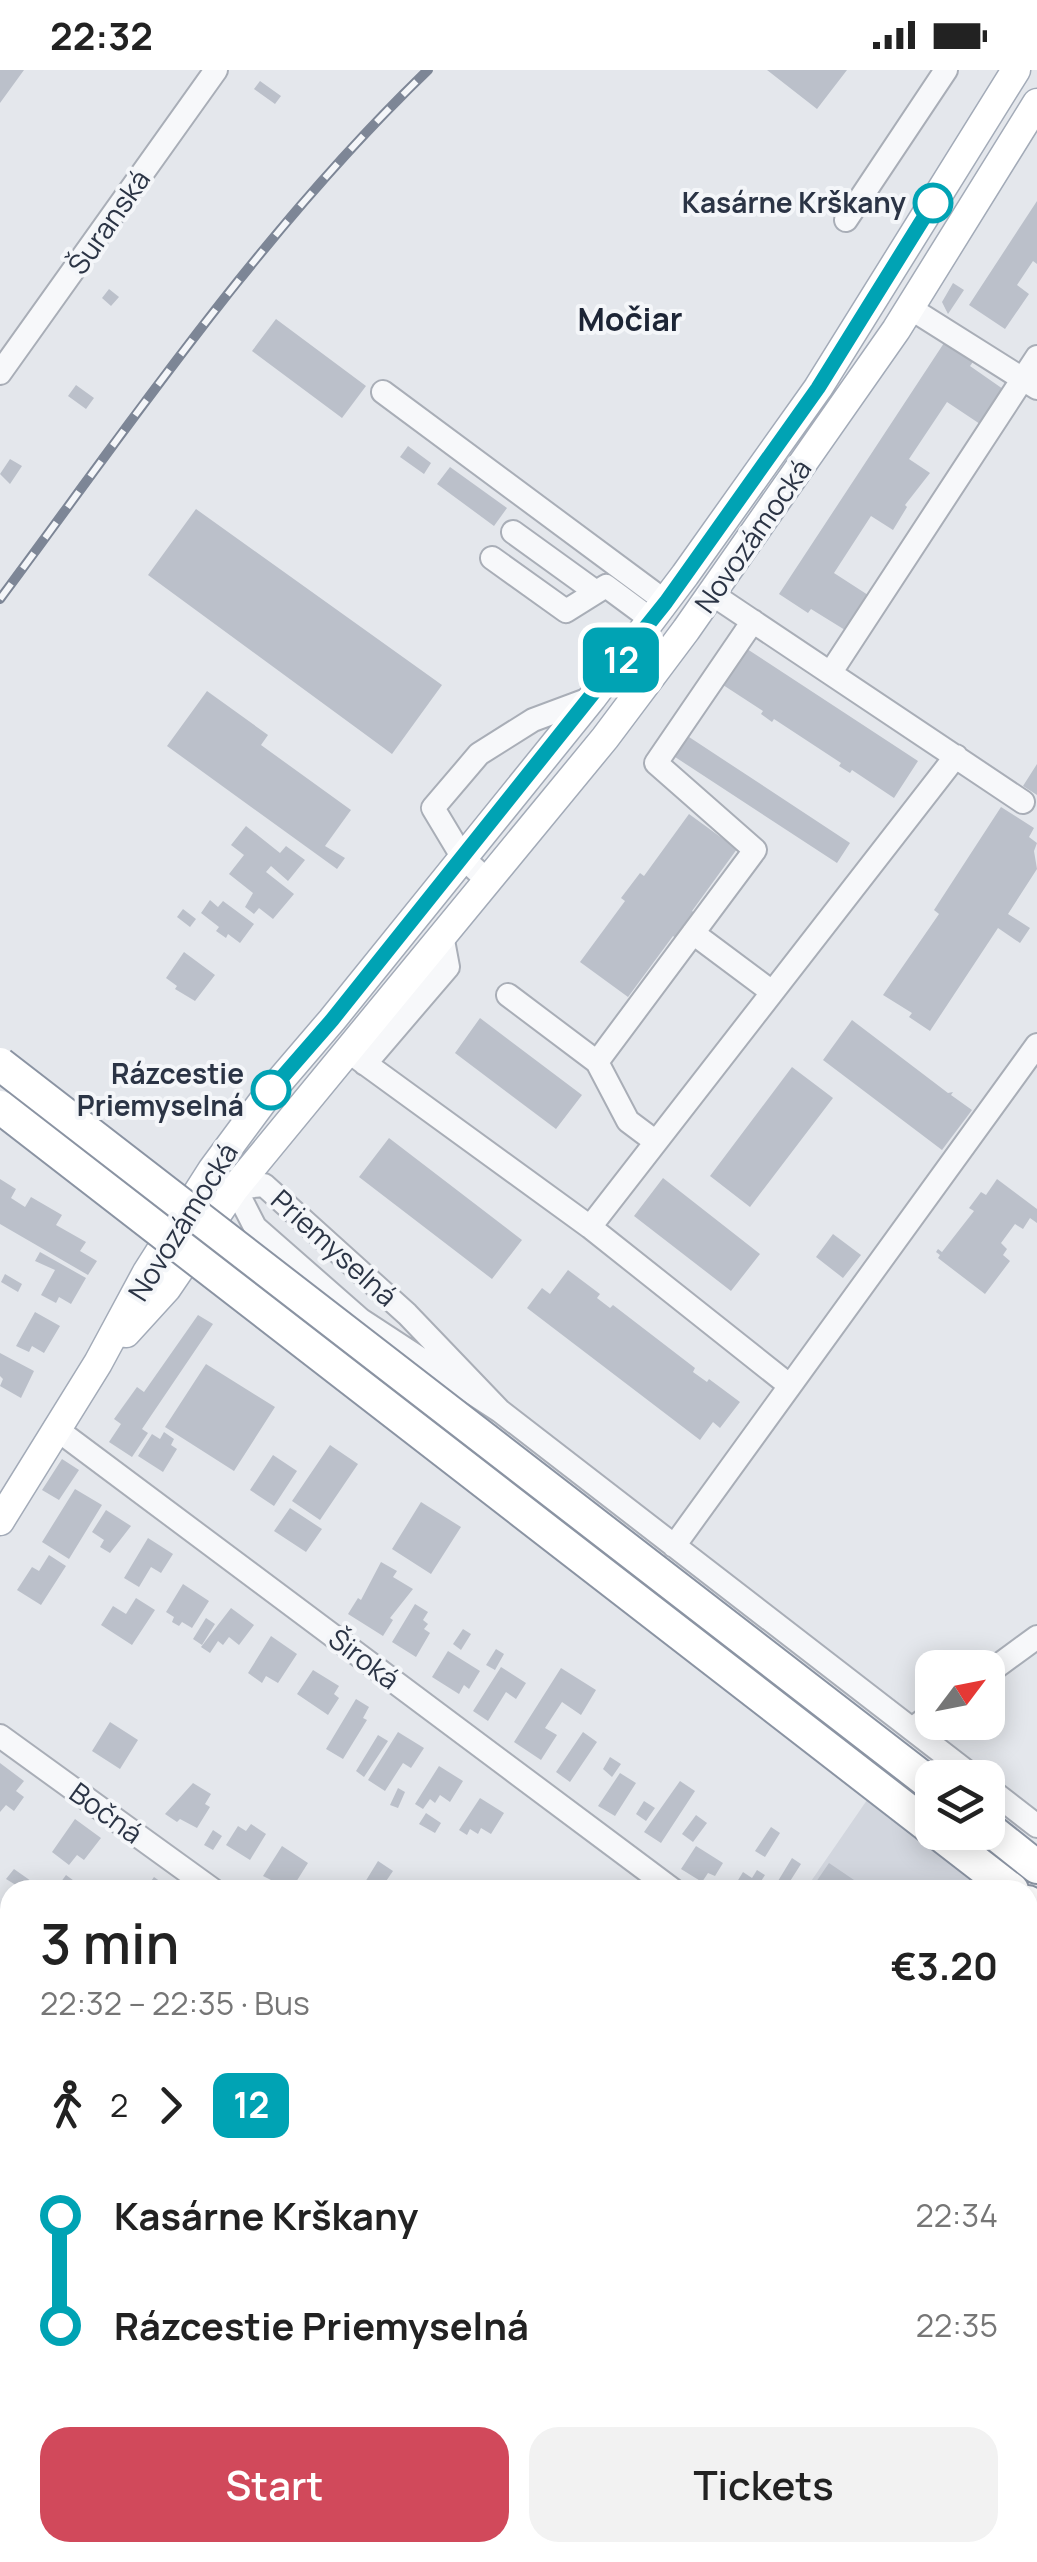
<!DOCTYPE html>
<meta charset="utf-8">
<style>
:root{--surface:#fff;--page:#f2f2f2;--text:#222;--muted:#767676;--accent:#d1495b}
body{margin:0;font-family:Manrope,sans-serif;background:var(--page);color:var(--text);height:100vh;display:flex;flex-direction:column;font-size:38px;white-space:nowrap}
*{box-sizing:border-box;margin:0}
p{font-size:32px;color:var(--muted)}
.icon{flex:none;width:55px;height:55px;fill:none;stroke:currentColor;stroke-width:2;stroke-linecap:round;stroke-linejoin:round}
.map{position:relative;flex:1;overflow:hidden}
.drawer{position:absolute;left:0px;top:1810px;width:1038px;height:682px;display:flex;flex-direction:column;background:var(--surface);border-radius:30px 30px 0 0;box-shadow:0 5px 25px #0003}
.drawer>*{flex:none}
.badge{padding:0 20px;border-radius:15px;font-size:35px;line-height:65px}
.needle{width:65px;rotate:58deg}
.controls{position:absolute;left:915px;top:1580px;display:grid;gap:20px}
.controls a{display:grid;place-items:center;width:90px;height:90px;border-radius:20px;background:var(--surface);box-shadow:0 5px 25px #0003;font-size:50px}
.map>.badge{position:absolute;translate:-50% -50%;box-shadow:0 0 0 5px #fff}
.legs{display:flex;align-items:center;gap:15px;height:110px;padding:0 40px;font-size:32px}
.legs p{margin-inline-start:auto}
.summary{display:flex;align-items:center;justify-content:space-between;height:170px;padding:0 40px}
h1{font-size:55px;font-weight:600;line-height:75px}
.primary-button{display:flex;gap:20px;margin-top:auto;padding:20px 40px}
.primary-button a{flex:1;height:115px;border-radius:30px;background:var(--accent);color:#fff;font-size:40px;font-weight:600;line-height:115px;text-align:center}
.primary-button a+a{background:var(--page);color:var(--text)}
ul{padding:0 40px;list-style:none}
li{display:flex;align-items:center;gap:35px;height:110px;font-size:38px}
li i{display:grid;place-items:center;width:15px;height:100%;margin:0 12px;background:currentColor}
li i::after{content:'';width:25px;height:25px;margin:-12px;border:8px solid;border-radius:50%;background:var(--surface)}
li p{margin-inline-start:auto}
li:first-child i{background:linear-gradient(#0000 50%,currentColor 0)}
li:last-child i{background:linear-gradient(currentColor 50%,#0000 0)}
.status{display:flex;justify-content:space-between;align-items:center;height:70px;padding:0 50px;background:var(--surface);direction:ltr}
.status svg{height:28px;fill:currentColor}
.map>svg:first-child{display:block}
</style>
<div class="status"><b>22:32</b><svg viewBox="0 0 49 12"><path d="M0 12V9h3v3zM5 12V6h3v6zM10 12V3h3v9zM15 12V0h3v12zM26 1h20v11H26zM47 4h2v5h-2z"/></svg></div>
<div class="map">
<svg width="1037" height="2492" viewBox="0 0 1037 2492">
<rect width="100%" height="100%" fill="#e4e7ec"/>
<path fill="#d2d6de" d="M876,1717L1011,1820H805Z
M1028,1832L1037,1840V2492H801L787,2483L1028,2482Z
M0,2459L10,2468V2482L25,2483L35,2492H0Z"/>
<path fill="#bbc0ca" d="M0,0H24L0,33Z
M767,0H847L817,39Z
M260,11L281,26L275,34L254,19Z
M1037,131V194L1033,191L1017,215L1029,224L1005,259L969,235Z
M953,213L964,220L948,244L942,232Z
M109,219L119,227L111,236L102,228Z
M276,249L366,316L342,348L252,281Z
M944,273L973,292L970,296L1003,319L980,354L947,332L909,389L930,403L905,435L907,437L893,460L871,446L834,503L868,525L845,560L811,539L808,543L779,524Z
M76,315L94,328L86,339L68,326Z
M408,376L431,393L424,404L400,387Z
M10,389L22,396L10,414L0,404Z
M450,397L507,438L494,456L437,414Z
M196,439L442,615L392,684L148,505Z
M744,577L918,691L894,728L852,700L850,703L839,696L841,693L774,649L772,652L761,644L763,641L720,613Z
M207,621L268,665L261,675L351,740L325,776L345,788L337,799L167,676Z
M686,665L850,773L837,793L672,685Z
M1037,694V725L1023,716Z
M1001,737L1034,758L1029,767L1037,773L1034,781L1037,799L1008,844L1030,858L1020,873L998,858L930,961L909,947L912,943L883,925L939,844L934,840Z
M689,744L737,779L692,841L695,843L677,869L673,866L628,927L580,892L625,831L621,828L640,803L644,806Z
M246,756L280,783L286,776L305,790L288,811L271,796L266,802L294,824L273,849L259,838L254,844L245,837L253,823L229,804L244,785L231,775Z
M210,830L218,837L223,831L254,854L240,873L228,864L226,868L216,861L219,857L201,843Z
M183,839L196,849L190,857L177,847Z
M184,882L215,905L195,931L175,919L177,916L166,908Z
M480,948L582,1025L556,1059L455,983Z
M852,950L948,1023L953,1022L951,1025L972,1040L942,1080L823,990Z
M792,997L833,1028L750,1137L710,1106Z
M389,1068L522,1170L492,1209L359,1107Z
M663,1108L760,1184L731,1221L634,1146Z
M0,1109L16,1119L11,1128L25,1137L31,1127L62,1145L56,1155L86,1172L80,1181L97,1191L88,1205L0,1154Z
M997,1109L1037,1139V1153L1030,1148L1023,1159L1015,1154L1001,1173L1007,1179L1003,1185L1010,1191L985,1224L938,1188L940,1185L936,1182L938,1179L942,1182L974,1141L969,1138L981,1122L986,1125Z
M833,1164L861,1185L843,1208L816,1187Z
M40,1182L86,1208L71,1234L59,1227L56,1233L41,1225L55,1200L35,1191Z
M568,1200L600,1224L597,1228L610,1238L613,1235L695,1298L693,1302L707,1312L709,1309L740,1332L720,1358L713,1352L700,1370L527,1238L542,1218L550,1224Z
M5,1204L22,1214L18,1222L1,1212Z
M35,1242L60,1256L44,1283L32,1276L29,1282L16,1276Z
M198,1245L213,1254L142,1359L148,1363L132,1387L109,1372L121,1354L114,1349L137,1317L144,1322Z
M0,1283L34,1301L21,1328L0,1316L3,1309L0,1306Z
M206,1294L275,1337L234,1401L165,1357Z
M164,1362L174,1369L171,1375L177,1379L163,1402L138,1386L152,1364L160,1369Z
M330,1375L358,1394L320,1450L292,1431Z
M273,1385L297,1401L274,1436L250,1420Z
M62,1389L79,1400L59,1430L42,1420Z
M75,1419L102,1435L69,1489L42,1472Z
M421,1432L461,1457L431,1504L392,1479Z
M290,1438L322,1459L306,1482L274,1461Z
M106,1440L131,1456L110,1483L100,1477L104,1470L92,1462Z
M148,1468L173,1484L161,1503L151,1497L139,1517L124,1508Z
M49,1485L66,1496L41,1535L17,1520L32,1497L39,1501Z
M381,1492L397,1501L393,1507L413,1519L390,1548L393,1550L383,1566L348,1544L358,1528L361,1530Z
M183,1514L209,1531L192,1558L182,1552L179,1556L172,1552L174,1547L166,1542Z
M136,1528L155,1540L132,1575L101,1555L113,1536L126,1544Z
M415,1534L428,1542L423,1550L428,1554L424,1559L430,1563L416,1587L392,1572Z
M231,1538L254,1555L239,1575L229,1567L223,1575L218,1571L210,1583L201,1577Z
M206,1548L215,1554L202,1575L193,1569Z
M463,1559L471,1564L461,1580L453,1574Z
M271,1566L297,1584L278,1613L266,1606L262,1613L248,1603Z
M496,1579L504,1584L495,1600L486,1595Z
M448,1581L480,1601L469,1619L464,1615L459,1624L432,1607Z
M501,1597L526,1613L516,1629L506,1622L488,1651L473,1641Z
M561,1598L596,1620L581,1645L562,1632L545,1658L557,1665L541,1690L514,1672Z
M313,1600L339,1616L334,1624L339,1628L328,1645L297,1624Z
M356,1629L369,1637L363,1648L367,1650L343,1689L326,1679Z
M110,1652L138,1670L120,1699L92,1681Z
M398,1662L424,1678L411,1698L403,1693L385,1721L368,1710Z
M583,1662L597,1672L570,1712L556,1702Z
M378,1665L388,1671L364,1707L356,1701Z
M610,1687L621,1694L612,1707L603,1699Z
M0,1693L24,1711L16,1721L24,1727L14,1741L6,1735L0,1742Z
M439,1696L463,1711L450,1732L440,1725L435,1733L430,1729L423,1739L415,1734Z
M620,1703L636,1713L615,1746L598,1736Z
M680,1711L695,1721L661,1773L644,1762Z
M193,1713L211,1724L205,1734L210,1737L197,1758L180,1749L177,1752L165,1744Z
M398,1718L405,1722L398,1738L390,1735Z
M480,1728L504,1743L491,1764L481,1758L478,1764L470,1759L467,1765L459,1760Z
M644,1731L655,1738L646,1751L636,1744Z
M426,1743L441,1753L435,1763L419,1754Z
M696,1745L707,1753L693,1772L682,1764Z
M75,1749L101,1768L84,1790L77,1785L69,1795L52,1782Z
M251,1754L266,1764L250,1790L226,1775L238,1756L246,1761Z
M771,1757L780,1763L765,1787L755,1781Z
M213,1760L222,1766L213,1780L204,1775Z
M282,1776L308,1793L291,1820L263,1806Z
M696,1776L723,1793L715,1806L708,1803L702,1812L681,1799Z
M792,1788L801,1794L787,1816L778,1811Z
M378,1791L393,1801L380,1820H366L362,1817Z
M829,1793L854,1810L869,1820H827L816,1812Z
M14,1799L31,1811L24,1820L6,1809Z
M757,1800L765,1805L760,1813L771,1820H732L743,1802L752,1808Z
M66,1805L81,1816L78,1820H55Z
M154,1807L172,1820H145Z
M10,2195V2224L0,2239V2211Z
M1037,2230V2253L1028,2246Z
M1028,2259L1037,2266V2325L1028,2338Z
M1037,2361V2447L1028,2460V2374Z
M1037,2473V2492H954L953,2486L977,2482H1028V2475Z
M241,2482H259L269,2492H234Z
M277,2482H299L292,2492Z
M402,2482H426L419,2492H396Z
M567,2482H609L602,2492H561Z
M692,2482H720L713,2492H705Z
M756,2482H774L787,2492H749Z
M867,2482H923L917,2492H860Z"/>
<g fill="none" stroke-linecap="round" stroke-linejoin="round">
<defs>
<path id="minor" d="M846,150L946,0
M910,238L1037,318
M0,303L216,0
M383,322L666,532
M513,462L596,522
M492,488L566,541L606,516L652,550
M712,524L1023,732
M831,602L1037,287
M487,810L463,788L433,738L479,684L533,650L592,628
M693,863L772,922
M508,925L597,992L628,1051L656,1072
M348,981L590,1157L789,1315
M597,992L755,780L656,693L753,551
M365,994L448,897L442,865
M590,1157L956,686
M500,1341L407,1244L264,1115L235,1118L255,1157L361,1250L500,1341L975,1708
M55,1358L673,1820
M674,1476L1037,975
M988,1603L1037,1567
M912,1659L932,1644
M0,1666L213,1820
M988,1718L1037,1756
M1028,1917L1037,1902
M0,2310L10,2314
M177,2482L186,2492
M635,2492L642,2482"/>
<path id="major" d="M126,1263L167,1218L235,1118L605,668L686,560L896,260L1037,33
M0,1451L98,1293L147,1202L212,1100L266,1027L332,950L592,628L685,505L818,318L1016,0"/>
<path id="highway" d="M988,1758L1037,1797
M937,1762L1012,1820
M1028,1832L1037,1839"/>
</defs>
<use href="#minor" stroke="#a9aeb7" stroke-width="26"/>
<use href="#major" stroke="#a3abb8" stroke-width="31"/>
<use href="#highway" stroke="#8b94a3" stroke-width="36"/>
<use href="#minor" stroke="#f7f8fa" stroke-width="22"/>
<use href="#major" stroke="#fff" stroke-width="28"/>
<use href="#highway" stroke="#fff" stroke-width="32"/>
<defs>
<path id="rail" d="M0,529C135,347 264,158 428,0"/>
</defs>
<use href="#rail" stroke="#7d8696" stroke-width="10"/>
<use href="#rail" stroke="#f4f6f9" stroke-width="6" stroke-dasharray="19" stroke-linecap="butt"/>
<defs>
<path id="highway-bridge" d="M0,994L932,1715
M0,1037L932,1759"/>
</defs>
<use href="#highway-bridge" stroke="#8b94a3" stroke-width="36" stroke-linecap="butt"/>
<use href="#highway-bridge" stroke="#fff" stroke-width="32"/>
</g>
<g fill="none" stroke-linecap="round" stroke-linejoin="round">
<defs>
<path id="line-1" d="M271,1020L332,950L666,532L818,318L933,133"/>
</defs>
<use href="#line-1" stroke="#fff" stroke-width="22"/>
<use href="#line-1" stroke="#00a3b4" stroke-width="15"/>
</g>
<g fill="#fff" stroke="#00a3b4" stroke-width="5">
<circle cx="933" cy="133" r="18"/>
<circle cx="271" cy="1020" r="18"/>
</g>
<g text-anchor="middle" stroke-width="8" stroke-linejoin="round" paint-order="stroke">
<g font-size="28" font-weight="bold" fill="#2b3445" stroke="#f4f6f9" text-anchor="end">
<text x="906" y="143">Kasárne Krškany</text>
<text x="244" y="1014">Rázcestie<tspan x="244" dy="32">Priemyselná</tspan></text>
</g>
<g font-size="28" fill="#2b3445" stroke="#f4f6f9">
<text transform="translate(109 152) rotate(-55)" y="10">Šuranská</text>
<text transform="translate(753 466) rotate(-55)" y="10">Novozámocká</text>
<text transform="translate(183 1152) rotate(-58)" y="10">Novozámocká</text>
<text transform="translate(334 1178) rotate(42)" y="10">Priemyselná</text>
<text transform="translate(364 1589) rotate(37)" y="10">Široká</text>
<text transform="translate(106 1743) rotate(36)" y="10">Bočná</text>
</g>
<g font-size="32" font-weight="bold" fill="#1d2536" stroke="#f4f6f9">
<text x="630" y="261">Močiar</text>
</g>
</g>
</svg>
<div class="controls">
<a><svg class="needle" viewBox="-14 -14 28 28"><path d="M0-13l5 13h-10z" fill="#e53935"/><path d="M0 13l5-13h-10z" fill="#767676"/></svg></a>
<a><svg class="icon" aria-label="layers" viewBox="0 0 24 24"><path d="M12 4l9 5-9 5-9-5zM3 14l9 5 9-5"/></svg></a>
</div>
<b class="badge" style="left:621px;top:590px;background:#00a3b4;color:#fff">12</b>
<section class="drawer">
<div class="summary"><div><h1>3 min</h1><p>22:32 – 22:35 · Bus</p></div><b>€3.20</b></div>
<div class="legs"><svg class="icon" aria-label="walk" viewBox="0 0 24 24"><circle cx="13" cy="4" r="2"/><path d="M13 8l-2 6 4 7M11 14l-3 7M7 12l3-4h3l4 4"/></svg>2<svg class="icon" aria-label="forward" viewBox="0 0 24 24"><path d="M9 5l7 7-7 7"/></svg><b class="badge" style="background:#00a3b4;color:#fff">12</b></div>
<ul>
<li><i style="color:#00a3b4"></i><b>Kasárne Krškany</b><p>22:34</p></li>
<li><i style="color:#00a3b4"></i><b>Rázcestie Priemyselná</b><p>22:35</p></li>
</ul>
<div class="primary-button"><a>Start</a><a>Tickets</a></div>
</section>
</div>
